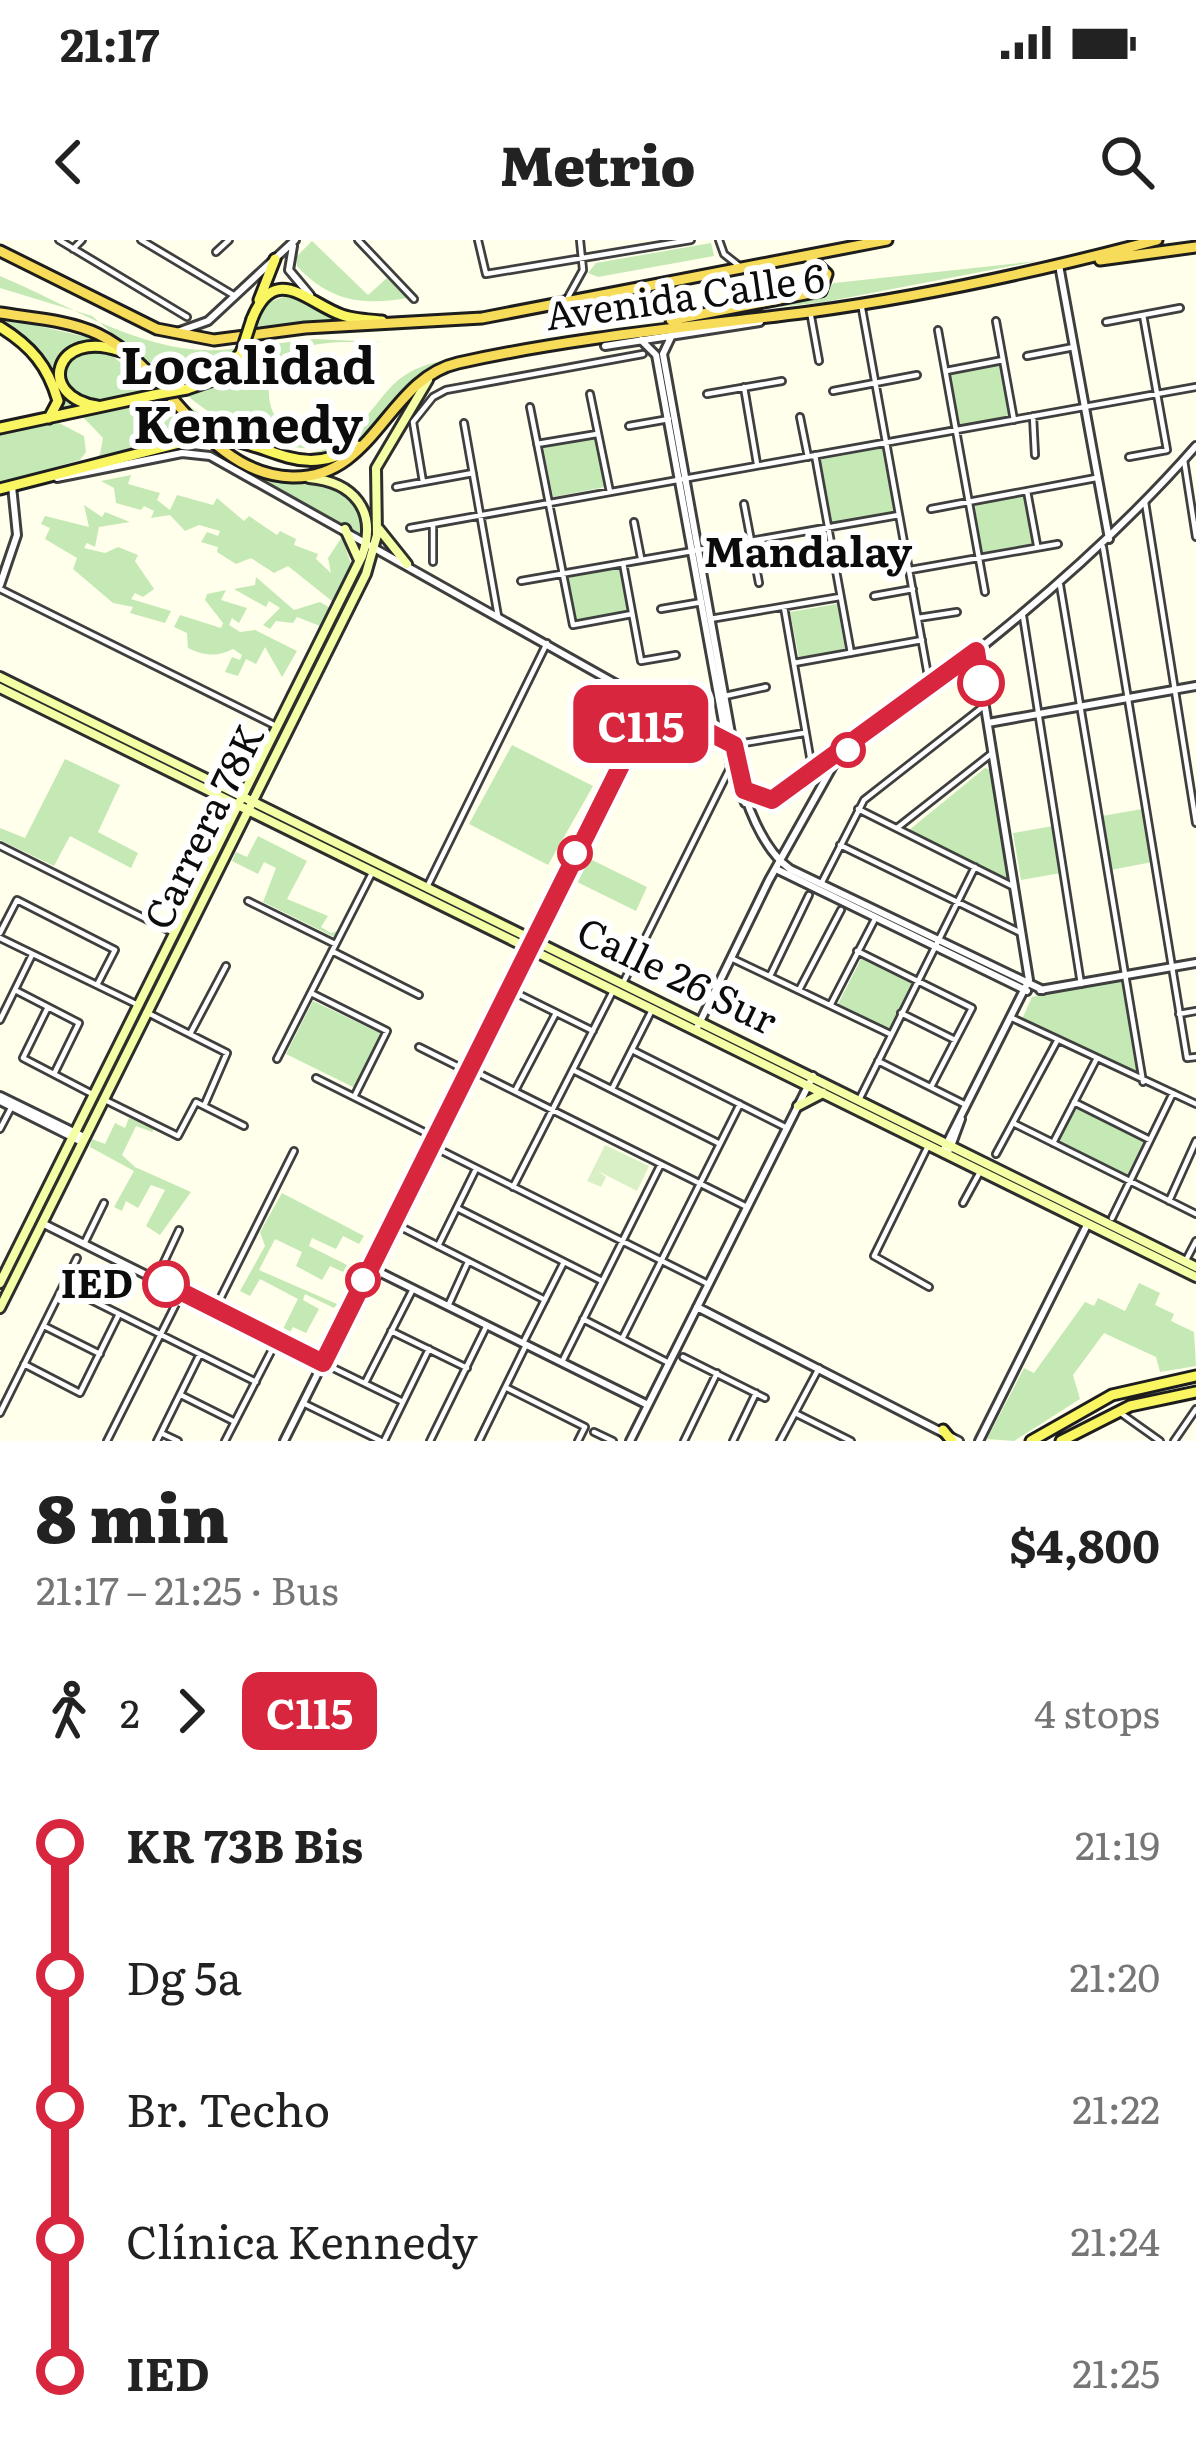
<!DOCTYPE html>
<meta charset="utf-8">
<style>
:root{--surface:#fff;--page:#f2f2f2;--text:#222;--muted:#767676}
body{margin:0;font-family:Literata,serif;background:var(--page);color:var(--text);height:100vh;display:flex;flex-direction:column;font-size:45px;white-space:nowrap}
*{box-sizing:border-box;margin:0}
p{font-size:39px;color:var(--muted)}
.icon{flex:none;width:66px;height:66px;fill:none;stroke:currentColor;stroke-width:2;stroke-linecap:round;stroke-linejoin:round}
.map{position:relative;height:1201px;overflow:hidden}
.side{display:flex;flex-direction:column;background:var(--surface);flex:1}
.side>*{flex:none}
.badge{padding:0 24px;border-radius:18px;font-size:42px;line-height:78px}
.map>.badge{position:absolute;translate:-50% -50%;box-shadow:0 0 0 6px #fff}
.legs{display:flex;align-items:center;gap:18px;height:132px;padding:0 36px;font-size:39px}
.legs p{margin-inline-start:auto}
.summary{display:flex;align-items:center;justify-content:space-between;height:204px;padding:0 36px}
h1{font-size:66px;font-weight:800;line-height:90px}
ul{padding:0 36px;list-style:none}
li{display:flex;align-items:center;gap:42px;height:132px;font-size:45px}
li i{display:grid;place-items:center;width:18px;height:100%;margin:0 15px;background:currentColor}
li i::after{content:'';width:30px;height:30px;margin:-15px;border:9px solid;border-radius:50%;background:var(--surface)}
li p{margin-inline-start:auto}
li:first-child i{background:linear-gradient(#0000 50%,currentColor 0)}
li:last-child i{background:linear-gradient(currentColor 50%,#0000 0)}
.status{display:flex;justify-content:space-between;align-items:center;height:84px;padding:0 60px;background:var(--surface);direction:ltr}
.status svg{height:33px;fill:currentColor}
header{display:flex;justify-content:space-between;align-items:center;height:156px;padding:0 36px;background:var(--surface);font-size:54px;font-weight:800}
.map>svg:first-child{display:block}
</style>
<div class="status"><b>21:17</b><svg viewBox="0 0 49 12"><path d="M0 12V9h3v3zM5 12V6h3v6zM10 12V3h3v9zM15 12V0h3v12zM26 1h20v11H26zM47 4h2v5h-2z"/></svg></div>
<header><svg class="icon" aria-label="back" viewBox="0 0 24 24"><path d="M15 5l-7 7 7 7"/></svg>Metrio<svg class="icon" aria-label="search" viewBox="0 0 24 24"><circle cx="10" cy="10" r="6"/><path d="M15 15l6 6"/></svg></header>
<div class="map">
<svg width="1196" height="1201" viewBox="0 0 1196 1201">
<rect width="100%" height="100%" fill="#ffffeb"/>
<path fill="#c5e9b5" d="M312,1L368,55L387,38L407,58C362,66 329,61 297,26V16Z
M711,3L714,16L598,37L588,33L596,23Z
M1038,21L825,62L691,77L819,56L834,43Z
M0,36C74,67 155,122 237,108L215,136L176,146L92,76L0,48Z
M291,54L336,78L365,83L253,89L267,63Z
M0,77L95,99L69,106L56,126L61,155L79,168L60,172L45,119L0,83Z
M314,99L381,102C356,103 320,99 297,111C248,136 269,195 314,208C269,210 219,182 185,154L222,140L247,107Z
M101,107L155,150L103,162L71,155C65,140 61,130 70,116Z
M445,120C407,140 391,178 357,201C318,228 256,215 215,195C200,188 187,168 176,156C221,192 301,243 352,192C389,156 388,132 445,120Z
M1001,124L1011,177L960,186L950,133Z
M160,161L194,196L89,226L100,214L103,198L83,177Z
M59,183L84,196L86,212L80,220L0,243V192Z
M595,196L605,247L553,257L543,206Z
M883,208L895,272L831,284L819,220Z
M131,235L128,244L160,253L157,260L170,270L177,255L213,265L217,258L244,281L249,276L277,295L280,291L296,299L294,305L318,314L316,319L331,333L328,318L342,297L351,324L333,362L288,326L274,333L251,318L236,324L217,312L218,307L201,302L207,292L218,296L220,291L199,285L185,291L170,275L151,278L154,271L144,266L141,270L116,263L114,248L101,241Z
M256,235C308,246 357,228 365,297Z
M1025,255L1034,306L983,315L974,264Z
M84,265L102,277L105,272L130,282L99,287L95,307L87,303L84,308L105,313L118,307L138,315L135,321L154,349L143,357L135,353L131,359L171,371L165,383L130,373L133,367L113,363L73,329L77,318L45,299L50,288L41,284L45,276L89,287Z
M621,328L629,372L576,381L568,338Z
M256,337L294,370L320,362L330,368L320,386L297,377L293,383L276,381L270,389L263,385L280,368L269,361L266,367L234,349L255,345Z
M226,350L221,360L247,368L239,383L232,378L229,385L240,392L255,390L297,411L282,437L265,407L256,424L246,419L238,436L225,432L232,417L240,420L242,415L233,409C220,416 206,417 188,408L187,393L174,387L180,375L221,388L223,383L205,360L207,354Z
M837,364L845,409L799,418L790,372Z
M512,505L593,546L548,625L469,584Z
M65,519L120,545L98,592L138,613L131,628L70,596L54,626L0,600V588L25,598Z
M985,528L991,530L1009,642L908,591Z
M1142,569L1152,622L1111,630L1102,576Z
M1053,586L1061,633L1021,640L1013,593Z
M258,596L307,621L287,659L328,676L321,687L331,693L340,690L336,698L263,662L276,628L264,622L258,634L232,621L236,612L247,617Z
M588,618L647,647L636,671L577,642Z
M862,717L913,742L889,790L838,764Z
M1123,740L1140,837L1022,779L1032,757Z
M313,761L382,794L355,848L286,814Z
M1074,866L1147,902L1129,937L1056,901Z
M129,878L154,888L152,892L136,886L122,915L135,927L191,952L160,995L146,986L165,950L151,945L138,968L126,961L122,971L114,967L134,931L90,907L92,899L105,904L115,883L125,888Z
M282,953L364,996L359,1004L343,996L336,1009L312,998L309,1006L347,1025L343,1032L330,1026L322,1040L296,1026L302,1012L275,999L259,1030L337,1064L334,1068L305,1054L303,1060L319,1069L306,1093L293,1087L289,1094L282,1091L298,1059L260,1039L250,1056L240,1051L265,1006L260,992Z
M1139,1043L1160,1053L1155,1065L1174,1074L1171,1081L1194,1092L1196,1126L1160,1132L1156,1117L1104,1093L1073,1135L1080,1159L1014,1201L987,1199L1024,1128L1034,1133L1085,1062L1094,1066L1098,1058L1125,1071Z"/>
<path fill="#d9f0c7" d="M605,905L649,926L637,951L598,931L606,937L601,947L587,941Z"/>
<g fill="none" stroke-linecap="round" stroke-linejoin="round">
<defs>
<path id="minor" d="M59,0L187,77
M141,0L235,56
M358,0L414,59
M478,0L486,34L691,0
M719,0L724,14L738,25
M73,9L82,0
M216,12L229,0
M567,59L583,30L580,0
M861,63L930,447
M810,71L819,121
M996,81L1014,180
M1106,82L1180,68
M938,90L985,352
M1027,116L1074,107
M946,131L1003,120
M744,147L757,224
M833,151L917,135
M590,154L610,252
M707,154L782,141
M530,167L573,385L632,374
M1033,176L1035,215
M800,177L808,217
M464,183L498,376
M629,186L669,179
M537,204L597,194
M815,215L851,413
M1129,217L1167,210L1143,75
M1184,220L1196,297
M423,242L413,182L433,157L446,150L643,114
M396,247L473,233
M1027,251L1037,305
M1145,262L1196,583
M744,264L759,343
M931,269L1096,238
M634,282L641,318
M410,288L1196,147
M1103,307L1187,818L1196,817
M433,322V284
M623,323L641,421L676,415
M910,330L1058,304
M521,341L899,275
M1060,345L1143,842
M0,349L274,485
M874,356L913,349
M784,367L813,534
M661,369L702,362
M1023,376L1081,744
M918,378L957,372
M710,379L840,357
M794,423L922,400
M725,456L766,447
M732,505L804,493
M858,569L1014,647
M897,588L991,514
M840,605L1019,692
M0,606L172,692
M821,644L864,560L984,466
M428,645L547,403
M248,661L335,704
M0,693L17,660L115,710L97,745
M0,698L138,765
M332,711L419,755
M857,711L972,768L931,847
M733,719L890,794
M770,736L809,655
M624,741L731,526
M508,749L593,791
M15,750L79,783L55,832
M799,750L841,670
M313,754L387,791L354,857
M831,764L875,679
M48,767L23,818L94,855
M146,772L227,813L204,866
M901,773L955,800
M1179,774L1196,771
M1012,778L1196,864
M0,780L32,715
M190,794L226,726
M419,807L467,831
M632,810L787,888
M277,819L373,631
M878,821L964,864
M468,828L747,967
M573,830L718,903
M316,838L434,897
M612,849L653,768
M515,851L556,773
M103,859L178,896L196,862L244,886
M859,860L975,627
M1074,862L1150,900
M1013,883L1196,974
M0,889L11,868
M1053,903L1096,820
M929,904L874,1016L929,1047
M430,905L708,1044
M996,914L1057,801
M513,947L614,749
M1169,961L1196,901
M963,963L981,930
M457,968L602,1041
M1112,978L1173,853
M395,984L545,1060
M84,1004L104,963
M438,1006L475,931
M1185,1022L1196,1001
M156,1039L179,990
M63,1046L256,1142
M448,1066L468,1022
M216,1067L294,911
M583,1079L669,1123
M46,1087L100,1114
M391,1091L467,1128
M622,1099L740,864
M523,1103L564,1022
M683,1117L765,1158
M562,1122L661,924
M323,1123L403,1162
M24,1124L80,1153L119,1074
M365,1143L413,1049
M507,1148L585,1187L578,1201
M181,1155L235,1182
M305,1164L381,1201
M0,1173L77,1018
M797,1174L851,1201
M1122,1174L1160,1201
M594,1192L613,1201
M161,1193L178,1201
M107,1201L182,1052
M157,1201L200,1114
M225,1201L277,1100
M384,1201L429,1109
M430,1201L487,1085
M479,1201L526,1105
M684,1201L717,1133
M733,1201L756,1153
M780,1201L819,1128
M1174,1201L1196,1169"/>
<path id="tertiary" d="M293,6L289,30L310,55
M1059,25L1109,299
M180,91L208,81L295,0
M672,95L663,114L737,527C744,560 762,609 790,629L1043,750
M641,100L656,115L731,526L745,563
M605,106L760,82
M57,238L182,213L210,216L727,506
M0,345L17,295L12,246
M689,482L725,500
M988,483L1196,446
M747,553L766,560L785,556C931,448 1076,343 1196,206
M776,629L1027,751
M1040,750L1196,723
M696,790L769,640L834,524
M0,856L84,897
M0,861L82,902
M950,909L961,879
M943,911L1029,740L976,411
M42,983L323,1123
M369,1027L648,1165
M697,1067L959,1201
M284,1201L652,463
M630,1201L813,836
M979,1201L1087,985"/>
<path id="secondary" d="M345,289L359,320
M379,289L407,324
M0,437L1196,1027
M0,448L1196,1037
M798,866L823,853
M0,1043L362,316C378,271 354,242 309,238
M0,1068L366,334L377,295L376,228L428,140"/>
<path id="primary" d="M259,60L275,19
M252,79C275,21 309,64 342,75C354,79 369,80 382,81
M0,87C31,106 48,126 58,161L49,178
M187,149L219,138L241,113
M97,166C35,156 55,88 120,111
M0,188L154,155
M226,199C279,208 302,238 358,206
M0,249L199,198
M943,1190L952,1201
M1031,1201L1112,1155L1196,1136
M1061,1201L1130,1166L1196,1152"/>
<path id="trunk" d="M0,11L157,89L214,100L305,88L482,78L887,0
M1100,20L1196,7
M0,73C31,78 69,80 98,94C170,128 203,234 292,237C375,239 387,139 458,123C575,97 691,87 809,72C926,56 1044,30 1157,0
M671,80L821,51L827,34L809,17"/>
</defs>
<use href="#minor" stroke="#3f3f3f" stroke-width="10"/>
<use href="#tertiary" stroke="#3f3f3f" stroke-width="12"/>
<use href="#secondary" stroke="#2e2e2e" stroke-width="14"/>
<use href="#primary" stroke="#1d1d1d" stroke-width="15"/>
<use href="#trunk" stroke="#1d1d1d" stroke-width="15"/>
<use href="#minor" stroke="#fff" stroke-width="4.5"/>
<use href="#tertiary" stroke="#fff" stroke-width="6"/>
<use href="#secondary" stroke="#f5ffa6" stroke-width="8"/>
<use href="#primary" stroke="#f9f661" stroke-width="9"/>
<use href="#trunk" stroke="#f7dc5a" stroke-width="9"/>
<defs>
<path id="primary-bridge" d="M241,113L252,79
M154,155L187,149
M199,198L226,199"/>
</defs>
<use href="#primary-bridge" stroke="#1d1d1d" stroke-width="15" stroke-linecap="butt"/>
<use href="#primary-bridge" stroke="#f9f661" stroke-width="9"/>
</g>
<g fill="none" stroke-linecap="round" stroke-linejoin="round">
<defs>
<path id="line-1" d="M166,1044L323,1123L652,463L734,505L744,550L772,560L976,411L981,443"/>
</defs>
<use href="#line-1" stroke="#fff" stroke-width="27"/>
<use href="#line-1" stroke="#d7263d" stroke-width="18"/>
</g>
<g fill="#fff" stroke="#d7263d" stroke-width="6">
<circle cx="981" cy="443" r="21"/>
<circle cx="848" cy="510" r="15"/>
<circle cx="575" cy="613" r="15"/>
<circle cx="363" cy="1040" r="15"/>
<circle cx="166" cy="1044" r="21"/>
</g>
<g text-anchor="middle" stroke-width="12" stroke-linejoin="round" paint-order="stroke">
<g font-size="39" fill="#0c0c0c" stroke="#fff">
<text transform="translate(685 57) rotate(-8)" y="14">Avenida Calle 6</text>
<text transform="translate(204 587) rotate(-64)" y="14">Carrera 78K</text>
<text transform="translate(677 736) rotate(26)" y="14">Calle 26 Sur</text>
</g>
<g font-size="39" font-weight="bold" fill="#0c0c0c" stroke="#fff" text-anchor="end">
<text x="133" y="1058">IED</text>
</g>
<g font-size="42" font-weight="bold" fill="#0c0c0c" stroke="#fff">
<text x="808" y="327">Mandalay</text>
</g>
<g font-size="51" font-weight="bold" fill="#0c0c0c" stroke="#fff">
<text x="248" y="144">Localidad<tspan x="248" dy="59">Kennedy</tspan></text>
</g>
</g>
</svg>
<b class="badge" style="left:641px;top:484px;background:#d7263d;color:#fff">C115</b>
</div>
<section class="side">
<div class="summary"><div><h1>8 min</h1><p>21:17 – 21:25 · Bus</p></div><b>$4,800</b></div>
<div class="legs"><svg class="icon" aria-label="walk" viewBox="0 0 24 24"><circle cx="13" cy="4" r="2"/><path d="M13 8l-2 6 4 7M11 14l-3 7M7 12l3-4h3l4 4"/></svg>2<svg class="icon" aria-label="forward" viewBox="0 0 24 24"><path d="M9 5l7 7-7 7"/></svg><b class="badge" style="background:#d7263d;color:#fff">C115</b><p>4 stops</p></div>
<ul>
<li><i style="color:#d7263d"></i><b>KR 73B Bis</b><p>21:19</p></li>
<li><i style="color:#d7263d"></i><span>Dg 5a</span><p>21:20</p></li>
<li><i style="color:#d7263d"></i><span>Br. Techo</span><p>21:22</p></li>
<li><i style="color:#d7263d"></i><span>Clínica Kennedy</span><p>21:24</p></li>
<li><i style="color:#d7263d"></i><b>IED</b><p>21:25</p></li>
</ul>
</section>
